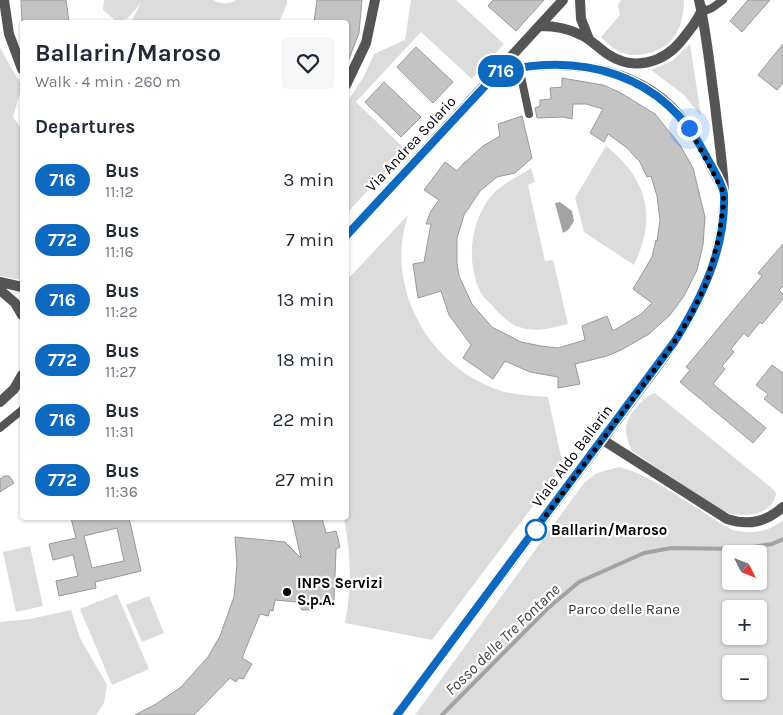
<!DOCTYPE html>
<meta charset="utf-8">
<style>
:root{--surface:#fff;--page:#f6f6f7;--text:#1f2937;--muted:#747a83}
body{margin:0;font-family:Karla,sans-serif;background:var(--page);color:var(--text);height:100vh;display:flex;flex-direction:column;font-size:19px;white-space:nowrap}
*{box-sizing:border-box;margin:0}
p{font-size:16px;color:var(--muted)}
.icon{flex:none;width:28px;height:28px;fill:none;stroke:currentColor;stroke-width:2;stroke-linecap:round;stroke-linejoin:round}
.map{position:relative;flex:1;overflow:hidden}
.panel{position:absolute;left:20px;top:20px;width:329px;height:500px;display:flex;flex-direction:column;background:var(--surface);border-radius:5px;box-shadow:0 1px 4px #0004}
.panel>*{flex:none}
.badge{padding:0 10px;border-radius:16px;font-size:18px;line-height:32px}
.needle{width:32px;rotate:132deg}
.fabs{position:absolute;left:722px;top:545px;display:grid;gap:10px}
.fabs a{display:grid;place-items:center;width:45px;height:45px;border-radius:5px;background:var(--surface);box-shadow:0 1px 4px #0004;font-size:25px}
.you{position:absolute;width:25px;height:25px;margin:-12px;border:4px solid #fff;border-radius:50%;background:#1a73e8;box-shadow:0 0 0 8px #1a73e833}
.map>.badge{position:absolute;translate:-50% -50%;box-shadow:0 0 0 2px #fff}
h2{padding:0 15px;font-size:19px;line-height:45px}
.round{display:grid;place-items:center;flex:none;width:52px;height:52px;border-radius:5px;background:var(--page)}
.head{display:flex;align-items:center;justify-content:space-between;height:85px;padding:0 15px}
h1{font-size:24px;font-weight:700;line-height:38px}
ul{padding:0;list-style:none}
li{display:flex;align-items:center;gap:15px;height:60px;padding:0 15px}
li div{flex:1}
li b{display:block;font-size:19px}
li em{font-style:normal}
li .badge{min-width:55px;font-weight:700;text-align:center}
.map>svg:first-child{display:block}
</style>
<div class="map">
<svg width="783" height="715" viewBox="0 0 783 715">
<rect width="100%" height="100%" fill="#fff"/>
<path fill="#dcdcdc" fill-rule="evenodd" d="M104,0H213C219,4 230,5 236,0H287V4L279,22H131L141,3L127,19L116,21L103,10Z
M411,0H456L504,44L472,79L421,32L356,102L406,150L346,214V104L364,76L374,54L405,40Z
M621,0H684C684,26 674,49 645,54C638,55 630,56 623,53C614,50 607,43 601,37L620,15L618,5Z
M690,44L701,116L684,95L651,70L672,61Z
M0,48L22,86L13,117L22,129V280L0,276Z
M606,146C648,180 657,216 634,265L584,232L575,198Z
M531,168L535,182L528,185L545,261L553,260L568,324C551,328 536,333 519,327C511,325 501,315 495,309C491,303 483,298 480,291C467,264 470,228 486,203C497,186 514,179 531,168Z
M408,215C385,284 425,360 491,387C509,395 529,396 548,397L563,466L432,640L345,623C352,584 351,557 344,518H346V281Z
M655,393L774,490L776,494C771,518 740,518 721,511L632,451C629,443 625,435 626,427C628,415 644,396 655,393Z
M619,467C653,475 700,512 732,530C753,534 767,533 783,520V715H415L584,483L597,473ZM731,554H759V581H731ZM731,609H759V636H731ZM731,664H759V691H731Z
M30,546L43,606L16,612L3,552Z
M117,594L149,669L112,685L80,609Z
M149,596L164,633L142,642L126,605Z
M71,610L80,638L107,685L104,703L96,715H0V622L30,619Z"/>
<path fill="#a3a3a3" d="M560,202L572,211L574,221L569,229L563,233L555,203Z"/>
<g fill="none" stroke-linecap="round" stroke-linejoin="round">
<path stroke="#a3a3a3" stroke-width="4" d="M442,715L547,609L579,582L644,553L671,548L739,549L772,544L783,539"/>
</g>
<path fill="#c4c4c4" stroke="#999" fill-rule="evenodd" d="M21,0H66L69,22H22Z
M317,0H362L359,33L347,64L346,22H314Z
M493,0H544L516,31L488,6Z
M748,0H770L742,32L730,21Z
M783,44V83L777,90L758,75Z
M416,47L453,82L433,103L397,67Z
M562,78L603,85L621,93L655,114L680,145L693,168L705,217L703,245L697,270L684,296L670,315L649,334L621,350L607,356L575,364L580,384L558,388V377L530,372L505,361L493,379L463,358L471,345L449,315L441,291L418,298L413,264L424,262L431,224H426L431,211L439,200L424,190L445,162L457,171L463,164L483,146L500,136L498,124L522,116L532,158L515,173L497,177L480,191L464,215L457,238V264L459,276L472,304L492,327L521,342L541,346L558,348L585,340L582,326L607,316L613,331L641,314L652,303L633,289L652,257L656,240L657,241L660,220L657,196L651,176L647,177L640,162L626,147L608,134L604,142L590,133L603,109L586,104H573L572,119L563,117L537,118L535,108L540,106V100L551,99L550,88L562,87Z
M384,82L421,117L401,137L365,102Z
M783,244V286L779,290L783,294V299L762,324L760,322L748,337L744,333L731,349L734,352L722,366L725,369L713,384L766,428L753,443L680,382L690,370L686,367L762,276L758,273Z
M772,365L783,373V414L764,399L768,394L756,385Z
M4,476H9L14,483L0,492V479Z
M71,518H88L89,520L102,518H129L141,571L95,582L96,588L59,596L56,581L78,576L73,555L53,560L49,544L76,538ZM117,528L124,561L92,568L84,536Z
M292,518H322L326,533L336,531L340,547L336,549L334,601L314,602L313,610H302L296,602L275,600L273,611L270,610L268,616L260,614L242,658L252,664L243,679L239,678L236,682L230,678L194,715H135L156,704L181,687L208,657L220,636L234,597L237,564L235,537L285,542L301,558Z"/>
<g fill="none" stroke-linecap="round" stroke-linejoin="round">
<path stroke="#555" stroke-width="8" d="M702,12L712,8L723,0
M519,67L529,114
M0,428L22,410"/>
<path stroke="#555" stroke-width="10" d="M4,0L9,34L22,69
M580,0L581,19L589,39
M540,26C554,26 568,28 581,35C592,40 599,49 609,55C634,71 663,63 681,41C688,32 700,19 702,8
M498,72C559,57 635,64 679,115C697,136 709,163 722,187
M346,85L366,43L375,0
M346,236L563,0
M0,282L22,287
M0,290L15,303L22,315
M0,402L14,389L22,375
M603,440L727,519C749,526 766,522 783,507
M397,715L662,360C697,311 726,254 724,192C723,163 718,134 715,105C710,70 707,34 699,0"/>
</g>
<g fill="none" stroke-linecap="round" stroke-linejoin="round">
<defs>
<path id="line" d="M346,236L498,72C582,52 663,73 705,154C710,164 724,185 724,195C726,248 702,297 675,341L397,715"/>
</defs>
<use href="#line" stroke="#fff" stroke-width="11"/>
<use href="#line" stroke="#0c69bf" stroke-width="8"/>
<path stroke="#000" stroke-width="5" stroke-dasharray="0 9" d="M536,530L533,533L669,350L689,319L707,282L719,237L723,208L724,193L689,128"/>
</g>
<circle fill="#fff" stroke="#0c69bf" stroke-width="2.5" cx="536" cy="530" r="10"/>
<circle fill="#000" stroke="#fff" stroke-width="2" cx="287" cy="592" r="5"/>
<g text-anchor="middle" stroke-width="4.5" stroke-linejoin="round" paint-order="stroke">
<g font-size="15" fill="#000" stroke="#fff">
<text transform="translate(411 144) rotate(-47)" y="5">Via Andrea Solario</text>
<text transform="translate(572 456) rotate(-53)" y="5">Viale Aldo Ballarin</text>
</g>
<g font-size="15" font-weight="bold" fill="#000" stroke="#fff" text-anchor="start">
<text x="551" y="535">Ballarin/Maroso</text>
</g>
<g font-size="15" font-weight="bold" fill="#000" stroke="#fff" text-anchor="start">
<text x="297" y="588">INPS Servizi<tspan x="297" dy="17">S.p.A.</tspan></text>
</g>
<g font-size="15" fill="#333" stroke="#fff">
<text x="624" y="614">Parco delle Rane</text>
</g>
<g font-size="16" font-style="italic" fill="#444" stroke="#fff">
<text transform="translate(502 639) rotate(-44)" y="6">Fosso delle Tre Fontane</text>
</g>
</g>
</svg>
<div class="fabs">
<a><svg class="needle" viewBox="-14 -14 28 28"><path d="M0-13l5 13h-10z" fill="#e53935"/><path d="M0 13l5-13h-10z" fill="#747a83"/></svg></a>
<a>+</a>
<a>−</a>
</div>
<div class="you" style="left:689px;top:128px"></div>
<b class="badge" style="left:501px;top:71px;background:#0c69bf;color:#fff">716</b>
<section class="panel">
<div class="head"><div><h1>Ballarin/Maroso</h1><p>Walk · 4 min · 260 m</p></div><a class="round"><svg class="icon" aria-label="heart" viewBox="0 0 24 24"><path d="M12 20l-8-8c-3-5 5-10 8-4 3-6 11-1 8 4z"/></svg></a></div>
<h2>Departures</h2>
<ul>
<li><span class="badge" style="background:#0c69bf;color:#fff">716</span><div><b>Bus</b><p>11:12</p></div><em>3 min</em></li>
<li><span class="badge" style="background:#0c69bf;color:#fff">772</span><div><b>Bus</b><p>11:16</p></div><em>7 min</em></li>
<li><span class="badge" style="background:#0c69bf;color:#fff">716</span><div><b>Bus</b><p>11:22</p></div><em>13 min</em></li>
<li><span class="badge" style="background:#0c69bf;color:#fff">772</span><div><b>Bus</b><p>11:27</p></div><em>18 min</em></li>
<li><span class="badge" style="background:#0c69bf;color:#fff">716</span><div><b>Bus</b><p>11:31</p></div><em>22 min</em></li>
<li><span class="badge" style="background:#0c69bf;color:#fff">772</span><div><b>Bus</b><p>11:36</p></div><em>27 min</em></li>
</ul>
</section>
</div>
